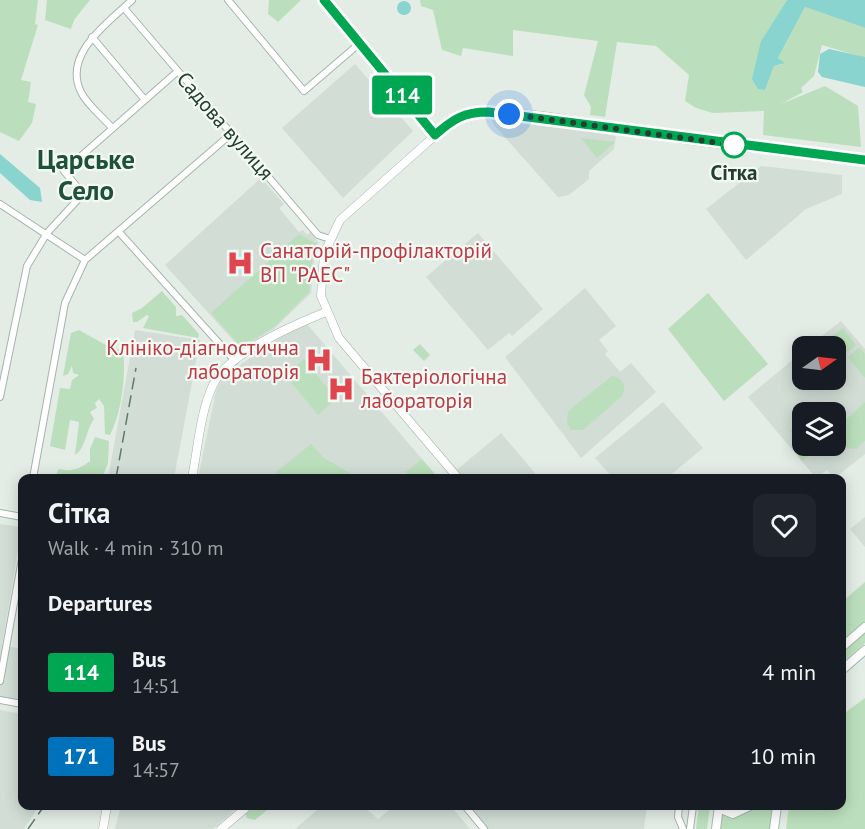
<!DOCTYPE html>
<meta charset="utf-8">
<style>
:root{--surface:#171b24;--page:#20242c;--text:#f1f3f6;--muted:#9ea1a6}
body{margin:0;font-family:"PT Sans",sans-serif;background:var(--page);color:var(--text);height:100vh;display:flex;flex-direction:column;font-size:22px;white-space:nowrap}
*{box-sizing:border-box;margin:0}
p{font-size:20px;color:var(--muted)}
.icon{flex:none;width:33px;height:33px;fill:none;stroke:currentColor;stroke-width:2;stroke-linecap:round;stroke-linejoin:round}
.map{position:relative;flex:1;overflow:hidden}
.side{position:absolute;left:18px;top:474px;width:828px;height:336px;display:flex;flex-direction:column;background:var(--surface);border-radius:12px;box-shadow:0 3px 15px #0003}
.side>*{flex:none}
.badge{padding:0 12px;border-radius:4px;font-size:21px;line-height:39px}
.needle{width:39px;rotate:76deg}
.fabs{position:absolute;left:792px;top:336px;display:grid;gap:12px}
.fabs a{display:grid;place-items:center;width:54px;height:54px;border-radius:12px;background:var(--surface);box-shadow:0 3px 15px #0003;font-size:30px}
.you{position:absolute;width:30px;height:30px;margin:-15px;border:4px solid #fff;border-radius:50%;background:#1a73e8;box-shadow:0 0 0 9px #1a73e833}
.map>.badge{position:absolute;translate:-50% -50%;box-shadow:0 0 0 3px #fff}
h2{padding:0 30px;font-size:22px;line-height:54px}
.round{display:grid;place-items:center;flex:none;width:63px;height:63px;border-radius:12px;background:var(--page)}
.overview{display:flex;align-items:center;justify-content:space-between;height:102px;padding:0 30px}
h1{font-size:28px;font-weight:700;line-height:45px}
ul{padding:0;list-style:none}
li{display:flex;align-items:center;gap:18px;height:84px;padding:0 30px}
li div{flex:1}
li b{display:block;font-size:22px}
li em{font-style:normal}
li .badge{min-width:66px;font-weight:700;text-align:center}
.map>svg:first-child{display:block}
</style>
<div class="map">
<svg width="865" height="829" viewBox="0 0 865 829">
<rect width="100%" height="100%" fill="#e3ede6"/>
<path fill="#d1ddd5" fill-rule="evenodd" d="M355,64L413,131L343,198L282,128Z
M488,112L616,136L614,149L589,171V179L569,195L558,197L494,125Z
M761,166L842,175V194L806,209L746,260L706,209Z
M261,178L284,204L279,208L299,232L303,230L307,235L310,232L319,243L314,260L311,293L274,329L241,349L165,265Z
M478,233L543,309L512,336L509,333L488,350L426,277Z
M585,288L616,326L599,340L608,351L605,354L620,372L631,363L656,392L581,458L505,357Z
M841,321L865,349V454L835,478L827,470L816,478L748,397L802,352V380H836V346H809ZM802,412H836V446H802Z
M307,324L438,478H198L216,391L223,377L284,334Z
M135,330L200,340L174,478H108Z
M663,402L703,448L667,478H613L595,458Z
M501,433L539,478H458L453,473Z
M865,517V547L850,529Z
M0,524L22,527L2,645L22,649V701L0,697Z
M0,710L22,714V806H39L24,829H0Z
M121,806H239L213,829H115Z
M314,806H363L378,819L394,806H451L470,829H295L317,810Z
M465,806H647L644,829H484Z"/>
<path fill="#bbdfbc" d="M0,0H38L35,24L38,25L21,80L31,82L28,102L36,104L32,123L19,141L0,132Z
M47,0H90L74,20L71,29L45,20Z
M269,0H301L278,22L268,14Z
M420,0H787L761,41L765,90L774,66L783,64L778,58L805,7L865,28V58L822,45L814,76L801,88L803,92L781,104L825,86L858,106L861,147L763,135L764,111L713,113L696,108L685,101L689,75L656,46L617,42L605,117L590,115L591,107L584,95L598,41L513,30V56L463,48L461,56L442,50L433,10L421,6Z
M581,138L615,142L597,158Z
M299,234L317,244L312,260L309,292L274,327L241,347L211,313Z
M162,291L176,307V316L182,315L199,334L198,338L143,328L149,316L147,315L137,322H133L132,313L142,308Z
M708,293L768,364L724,401L668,329Z
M843,328L856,345L846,353L832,336Z
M79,330L104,344L123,351C126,376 122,411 110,435L105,434L104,406L99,399L95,403L97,408L90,412L94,419C86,430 86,448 75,455L79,422L70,420L65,450L50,446L60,388L70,389L72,380L79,375L73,373L72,366L68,374L63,376L71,333Z
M420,344L430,355L424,361L413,350Z
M860,347L865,354V378L848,357Z
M304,359L328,389V397L332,402L318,415L285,375Z
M612,376C623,378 627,386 622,396L583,430H571L567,423L568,411Z
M865,402V441L856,449L842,448L836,440V429Z
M799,424L802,427V446H819L802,461L796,453L803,447L790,431Z
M95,437L109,441L108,463L102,478H54L59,469C72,472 80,469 90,461V449Z
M311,444L324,458L358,478H280L275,473Z
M422,459L438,478H411L406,472Z
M865,582V623L842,644V602Z
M865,631V643L842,663V651Z
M865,698V829H786L789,806H842V715Z
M254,806H272L255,820L247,818L245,813Z
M699,806H710L707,829H696Z
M719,806H777L774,829H716Z"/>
<path fill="#89d4ce" d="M787,0H865V28L805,7L778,58L785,63L774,66L765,90L758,89L752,79L761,41Z
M397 8a7 7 0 1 1 14 0a7 7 0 1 1-14 0Z
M829,49L865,57V87L822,77L818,72L820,54Z
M0,154L40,188L42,202L30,200L0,173Z"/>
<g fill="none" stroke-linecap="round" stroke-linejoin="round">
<defs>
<path id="minor" d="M228,0L304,91L360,43
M324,0L435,135
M124,8L318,235L330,239
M92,37L145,100
M112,128C103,117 87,105 81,92C62,54 109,22 132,0
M0,204L85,260
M119,232L235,361
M0,397L27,266L47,233L83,194L64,171L178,71
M33,478L65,303L85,260L231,134
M0,513L22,517
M0,681L22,559
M0,700L22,704
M465,806L484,829
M679,806L678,817L683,829
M690,829L693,806"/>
<path id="tertiary" d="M192,478C198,448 200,411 214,383C229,353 296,324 326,312
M458,478L339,338L321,296L324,254L340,220L455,118C496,101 610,128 657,135C726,147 796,152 865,160
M103,829L107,806
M221,829L248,806"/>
<path id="secondary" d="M842,647L865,627
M842,670L865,650
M719,808L733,814L750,806
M716,829L719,806
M774,829L777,806"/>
</defs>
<use href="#minor" stroke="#a5b5ac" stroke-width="8"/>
<use href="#tertiary" stroke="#a5b5ac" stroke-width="9"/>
<use href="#secondary" stroke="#a4bcae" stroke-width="10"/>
<use href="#minor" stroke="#fff" stroke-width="6"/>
<use href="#tertiary" stroke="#fff" stroke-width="8"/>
<use href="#secondary" stroke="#fff" stroke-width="8"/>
<path stroke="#5c7b6b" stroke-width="1.5" stroke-dasharray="12 6" stroke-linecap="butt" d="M116,478L136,368
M28,829L44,806"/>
</g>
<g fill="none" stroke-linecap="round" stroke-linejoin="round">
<defs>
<path id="line" d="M324,0L435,135C453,119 464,112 488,112L865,160"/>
</defs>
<use href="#line" stroke="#fff" stroke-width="14"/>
<use href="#line" stroke="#00a651" stroke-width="9"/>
<path stroke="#223f30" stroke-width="6" stroke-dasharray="0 10.8" d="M509,114L734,145"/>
</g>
<defs>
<symbol id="hospital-bare" viewBox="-9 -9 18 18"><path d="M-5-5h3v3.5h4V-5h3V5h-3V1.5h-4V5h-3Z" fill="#e0444e" stroke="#f4f9f5" stroke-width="2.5" paint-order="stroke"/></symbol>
</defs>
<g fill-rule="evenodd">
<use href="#hospital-bare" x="221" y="244" width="38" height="38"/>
<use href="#hospital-bare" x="300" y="341" width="38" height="38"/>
<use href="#hospital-bare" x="322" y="370" width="38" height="38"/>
</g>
<circle fill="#fff" stroke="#00a651" stroke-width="3" cx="734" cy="145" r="12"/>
<g text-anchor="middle" stroke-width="4.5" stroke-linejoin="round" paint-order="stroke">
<g font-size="21" fill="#223f30" stroke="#f4f9f5">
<text transform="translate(225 126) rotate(49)" y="7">Садова вулиця</text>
</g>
<g font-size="21" font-weight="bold" fill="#223f30" stroke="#f4f9f5">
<text x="734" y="180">Сітка</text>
</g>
<g font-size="21" fill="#be3a42" stroke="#f4f9f5" text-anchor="start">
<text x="260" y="258">Санаторій-профілакторій<tspan x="260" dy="24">ВП "РАЕС"</tspan></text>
<text x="299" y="355" text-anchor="end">Клініко-діагностична<tspan x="299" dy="24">лабораторія</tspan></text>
<text x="361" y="384">Бактеріологічна<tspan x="361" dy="24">лабораторія</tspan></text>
</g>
<g font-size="27" font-weight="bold" fill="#1d5239" stroke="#f4f9f5">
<text x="86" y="169">Царське<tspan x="86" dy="31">Село</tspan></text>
</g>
</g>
</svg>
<div class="fabs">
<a><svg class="needle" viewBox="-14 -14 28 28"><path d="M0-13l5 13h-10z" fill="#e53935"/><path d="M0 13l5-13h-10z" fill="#9ea1a6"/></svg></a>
<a><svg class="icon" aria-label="layers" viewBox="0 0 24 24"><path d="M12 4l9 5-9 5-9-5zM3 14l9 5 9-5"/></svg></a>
</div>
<div class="you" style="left:509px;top:114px"></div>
<b class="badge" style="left:402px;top:95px;background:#00a651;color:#fff">114</b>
<section class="side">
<div class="overview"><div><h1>Сітка</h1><p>Walk · 4 min · 310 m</p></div><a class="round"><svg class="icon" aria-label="heart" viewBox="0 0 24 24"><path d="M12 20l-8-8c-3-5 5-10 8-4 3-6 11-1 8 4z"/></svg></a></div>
<h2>Departures</h2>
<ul>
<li><span class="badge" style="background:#00a651;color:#fff">114</span><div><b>Bus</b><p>14:51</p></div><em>4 min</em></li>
<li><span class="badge" style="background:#0072bc;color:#fff">171</span><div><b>Bus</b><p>14:57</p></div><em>10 min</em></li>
</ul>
</section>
</div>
